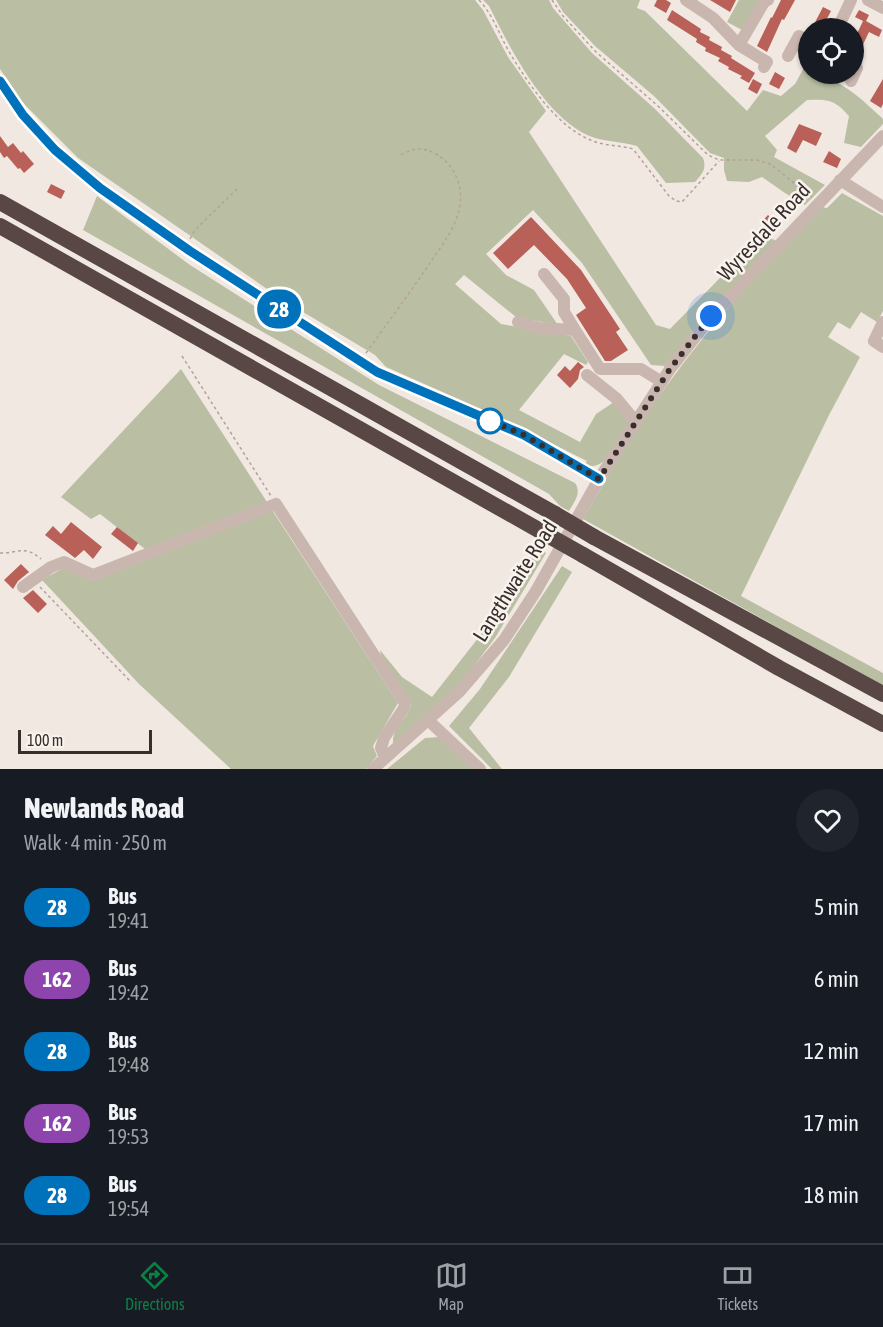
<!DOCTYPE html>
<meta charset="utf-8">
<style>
:root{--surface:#171b24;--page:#20242c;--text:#f1f3f6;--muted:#9ea1a6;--line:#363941;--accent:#0b8043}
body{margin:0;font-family:"Asap Condensed",sans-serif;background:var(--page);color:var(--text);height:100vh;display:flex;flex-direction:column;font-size:22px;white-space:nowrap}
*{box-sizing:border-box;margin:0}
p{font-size:20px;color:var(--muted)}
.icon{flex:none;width:33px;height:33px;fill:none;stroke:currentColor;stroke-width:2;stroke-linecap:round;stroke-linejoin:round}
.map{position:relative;height:769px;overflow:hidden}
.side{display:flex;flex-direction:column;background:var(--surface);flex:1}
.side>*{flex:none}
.badge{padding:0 12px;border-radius:20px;font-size:21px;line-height:39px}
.fabs{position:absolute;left:798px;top:18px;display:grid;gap:12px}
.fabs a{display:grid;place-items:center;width:66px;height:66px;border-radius:50%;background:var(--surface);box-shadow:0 2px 4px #0004;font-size:30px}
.scale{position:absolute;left:18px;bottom:15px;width:134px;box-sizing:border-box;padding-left:6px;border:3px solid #382e2c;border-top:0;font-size:16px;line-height:21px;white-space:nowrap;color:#382e2c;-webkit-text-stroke:4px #f9f3ee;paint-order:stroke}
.you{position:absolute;width:30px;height:30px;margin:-15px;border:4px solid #fff;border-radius:50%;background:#1a73e8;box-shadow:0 0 0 9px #1a73e833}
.map>.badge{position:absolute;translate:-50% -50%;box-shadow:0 0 0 3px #fff}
.round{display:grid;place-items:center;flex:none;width:63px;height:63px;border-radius:32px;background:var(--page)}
.headline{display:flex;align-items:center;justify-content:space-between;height:102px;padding:0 24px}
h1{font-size:28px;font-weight:800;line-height:45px}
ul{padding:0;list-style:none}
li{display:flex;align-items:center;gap:18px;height:72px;padding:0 24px}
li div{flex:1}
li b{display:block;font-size:22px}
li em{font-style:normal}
li .badge{min-width:66px;font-weight:700;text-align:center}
.tabs{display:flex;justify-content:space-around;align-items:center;height:84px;border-top:2px solid var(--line);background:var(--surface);font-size:16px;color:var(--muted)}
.tabs a{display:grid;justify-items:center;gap:3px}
.tabs .selected{color:var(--accent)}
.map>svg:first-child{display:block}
</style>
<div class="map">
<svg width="883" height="769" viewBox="0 0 883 769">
<rect width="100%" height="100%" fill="#f1e8e2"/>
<path fill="#babfa3" d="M0,0H475L483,10L508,57L546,111L529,132L656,325L670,329L762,235L777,241L705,316L665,366L651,365L582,263L533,210L486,254L506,275L534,290L558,325L516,317L464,275L455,284L501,324L571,336L588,362L586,365L564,354L519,410L580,442L596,414L614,402L630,423C621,436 604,476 585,464L587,461L499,417L386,367L375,355L283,300L78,158L23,103L0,69Z
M483,0H549L553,8L592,53L654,108L703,158C707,169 702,174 695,182L666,183L637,146C621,141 602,142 587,135C543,114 510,48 489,6Z
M556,0H640L637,8L645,11L747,111L763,90L781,96L795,84L805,66L808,68V74C836,74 864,101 883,119V124L861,147L844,143L849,116C835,100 828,99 807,100L765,136L777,150L774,157L825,185L805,205L785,193L762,177L749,182L727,181L724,170V158L710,153L655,97L595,46L563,12Z
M739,0H760L744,31L727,22Z
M842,193L883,216V311L877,322L861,312L850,329L838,322L828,337L860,357L829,415L741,596L883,673V686L583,519C603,485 622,450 645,417C696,341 757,272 821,207L827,208Z
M97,196L190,265L379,385L575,483C582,493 574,502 569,511L560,506L549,494L83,230Z
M181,369L267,502L145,549L100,514L91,519L61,497Z
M272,510L398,703L373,746L377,756L366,769H231L139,684L42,580L65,567L93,581Z
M537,546L546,553L495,638L462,682L393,744C392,725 409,720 411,704L381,656L380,650L402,677L432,697L486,628Z
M562,566L572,572L509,677L469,728L502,769H492L449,726L480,689Z
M440,737L473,769H387L425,738Z"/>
<path fill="#b96158" d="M657,0H666L671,3L666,13L654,6Z
M710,0H736L730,12Z
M781,0H795L784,20L782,19L767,52L757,46L771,17L772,18Z
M823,7L831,11L822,28H812Z
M672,10L701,29L700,32L710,37L709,40L722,47L721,50L732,56L731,58L755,73L749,83L740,78L742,76L728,69L729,67L718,61L720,58L705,51L706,48L696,42L697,39L667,20Z
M859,10L869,15L866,21L882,30L879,37L869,32L856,59H854V40L863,21L855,17Z
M775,72L785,78L779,89L769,84Z
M753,79L762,84L757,94L748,89Z
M883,79V104L881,108L870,101Z
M799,124L822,133L816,146L803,140L796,153L787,148Z
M0,136L8,147L13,143L21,153L23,151L34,164L24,173L20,168L18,169L7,156L4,158L0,152Z
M829,151L841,159L837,168L823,162Z
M51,184L65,191L61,199L47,192Z
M768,215L776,222L768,230L761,222Z
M531,217L581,270L620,329L616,332L628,350L611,361H605L576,315L586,308L567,279L534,245L508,269L493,253Z
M578,362L584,367L580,370L578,379L570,388L557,375L565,366L570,371Z
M71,522L102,547L93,559L84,550L75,558L45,535L53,526L61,534Z
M117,527L138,543L133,551L111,534Z
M21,564L29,572L18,581L13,589L4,580Z
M33,590L47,604L38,613L23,598Z"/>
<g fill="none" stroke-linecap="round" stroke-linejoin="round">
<path stroke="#b4a199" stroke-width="1.5" stroke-dasharray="3 3" stroke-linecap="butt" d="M479,0C494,16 500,37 511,55C530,86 558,128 593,141C605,146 620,145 633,149L669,196L676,201L682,202L719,161
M552,0L563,16L596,52L658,106L708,155L719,160H757L770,164L812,197
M190,239L195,230L238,188
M366,353C387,324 408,295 428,266C440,247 457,228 460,205C463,185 454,164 436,154C424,147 412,148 401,155
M182,356L271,496
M0,553C19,553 25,545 41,559
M40,587L131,682"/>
<path stroke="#c9b7af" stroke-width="12" d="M686,0L713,18L739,45L767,62L764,67
M868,0L883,8
M838,28L851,0
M739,45L764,2L768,0
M788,56L799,36L806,40
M0,81L23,115L55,150L100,188L190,251L377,372L523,435L599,479
M851,81L857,68L855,67
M840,180L883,207
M544,274L564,299V312L575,330
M518,322L540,328L575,330L600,369H641L662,382
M883,322L874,341L883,347
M587,375L617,399L636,422
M23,587L51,567L64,562L93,575L276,504L405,703L404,708L384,738L381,748L385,757
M428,720L480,769
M373,769L459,692L504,640L536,591L599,479L670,369L711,317L883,136"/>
<path stroke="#584744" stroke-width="16" d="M0,202L555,514
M0,226L544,533
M594,537L883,694
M583,555L779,668L883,724"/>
<path stroke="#584744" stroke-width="16" d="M555,514L594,537
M544,533L583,555"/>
</g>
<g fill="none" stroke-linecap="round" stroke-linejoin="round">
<defs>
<path id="line" d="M0,81L23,115L55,150L100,188L190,251L377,372L524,435L599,479"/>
</defs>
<use href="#line" stroke="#fff" stroke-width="14"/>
<use href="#line" stroke="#0072bc" stroke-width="9"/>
<path stroke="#382e2c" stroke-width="6" stroke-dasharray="0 10.8" d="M490,421L482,417L524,435L599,479L670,369L711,316"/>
</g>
<circle fill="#fff" stroke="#0072bc" stroke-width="3" cx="490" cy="421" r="12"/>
<g text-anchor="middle" stroke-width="5" stroke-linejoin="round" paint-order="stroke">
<g font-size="21" fill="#382e2c" stroke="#f9f3ee">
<text transform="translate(764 232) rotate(-47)" y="7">Wyresdale Road</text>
<text transform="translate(515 581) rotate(-58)" y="7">Langthwaite Road</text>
</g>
</g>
</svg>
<div class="fabs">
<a><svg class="icon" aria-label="locate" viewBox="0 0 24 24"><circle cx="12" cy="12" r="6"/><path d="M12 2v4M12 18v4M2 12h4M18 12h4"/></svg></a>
</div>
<div class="scale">100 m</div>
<div class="you" style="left:711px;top:316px"></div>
<b class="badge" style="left:279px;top:309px;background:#0072bc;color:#fff">28</b>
</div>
<section class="side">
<div class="headline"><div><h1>Newlands Road</h1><p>Walk · 4 min · 250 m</p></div><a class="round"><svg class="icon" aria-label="heart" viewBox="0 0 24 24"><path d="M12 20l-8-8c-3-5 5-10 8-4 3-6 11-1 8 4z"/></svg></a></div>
<ul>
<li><span class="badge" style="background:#0072bc;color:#fff">28</span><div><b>Bus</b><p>19:41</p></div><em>5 min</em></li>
<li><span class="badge" style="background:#8e44ad;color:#fff">162</span><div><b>Bus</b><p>19:42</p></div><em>6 min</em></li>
<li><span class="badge" style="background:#0072bc;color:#fff">28</span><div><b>Bus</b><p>19:48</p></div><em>12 min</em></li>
<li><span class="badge" style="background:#8e44ad;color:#fff">162</span><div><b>Bus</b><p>19:53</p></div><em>17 min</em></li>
<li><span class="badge" style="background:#0072bc;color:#fff">28</span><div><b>Bus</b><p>19:54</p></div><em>18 min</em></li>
</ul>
</section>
<nav class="tabs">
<a class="selected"><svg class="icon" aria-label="directions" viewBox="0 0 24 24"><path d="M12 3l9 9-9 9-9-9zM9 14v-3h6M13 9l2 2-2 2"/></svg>Directions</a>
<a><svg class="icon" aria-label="map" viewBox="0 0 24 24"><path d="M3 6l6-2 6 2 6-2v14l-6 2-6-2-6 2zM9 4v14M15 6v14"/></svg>Map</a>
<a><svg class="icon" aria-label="tickets" viewBox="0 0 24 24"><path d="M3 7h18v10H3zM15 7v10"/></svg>Tickets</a>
</nav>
